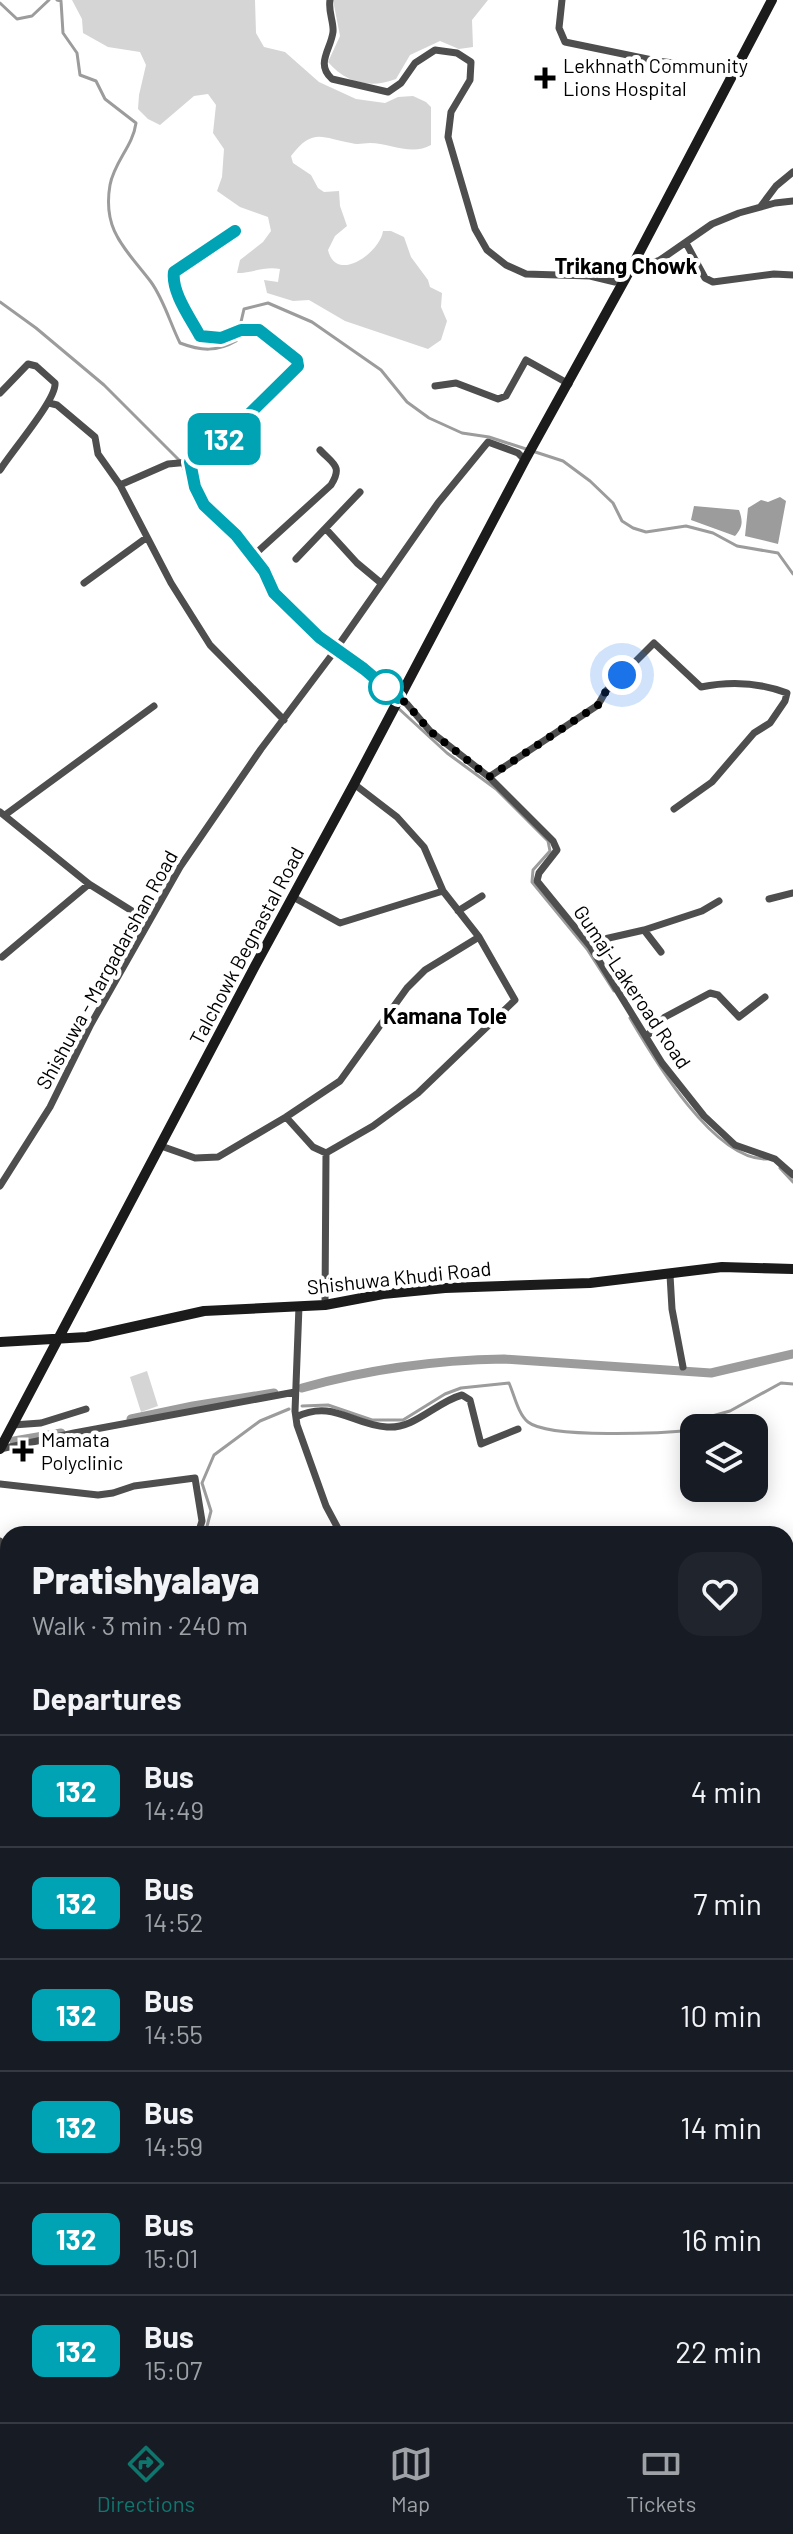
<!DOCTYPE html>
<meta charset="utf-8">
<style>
:root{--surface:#171b24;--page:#20242c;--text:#f1f3f6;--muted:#9ea1a6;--line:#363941;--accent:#0f766e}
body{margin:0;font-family:Barlow,sans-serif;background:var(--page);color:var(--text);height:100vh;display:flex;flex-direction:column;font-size:30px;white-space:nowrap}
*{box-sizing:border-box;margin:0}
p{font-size:26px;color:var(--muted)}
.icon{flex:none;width:44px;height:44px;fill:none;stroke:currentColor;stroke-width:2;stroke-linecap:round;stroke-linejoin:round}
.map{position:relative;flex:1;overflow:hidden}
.panel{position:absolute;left:0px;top:1526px;width:794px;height:896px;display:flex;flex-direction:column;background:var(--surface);border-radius:24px 24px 0 0;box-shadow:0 4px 20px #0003}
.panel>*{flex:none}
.badge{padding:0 16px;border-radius:12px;font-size:28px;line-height:52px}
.controls{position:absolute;left:680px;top:1414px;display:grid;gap:16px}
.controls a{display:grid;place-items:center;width:88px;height:88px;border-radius:16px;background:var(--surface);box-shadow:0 4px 20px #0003;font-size:40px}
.you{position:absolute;width:40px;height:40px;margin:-20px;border:6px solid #fff;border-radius:50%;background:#1a73e8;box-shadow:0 0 0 12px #1a73e833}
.map>.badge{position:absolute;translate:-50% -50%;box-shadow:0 0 0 4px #fff}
h2{padding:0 32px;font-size:30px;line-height:72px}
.round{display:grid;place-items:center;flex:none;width:84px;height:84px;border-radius:24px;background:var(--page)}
.overview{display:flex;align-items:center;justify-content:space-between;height:136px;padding:0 32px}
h1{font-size:38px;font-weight:800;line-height:60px}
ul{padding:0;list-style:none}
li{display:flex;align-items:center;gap:24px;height:112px;padding:0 32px;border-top:2px solid var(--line)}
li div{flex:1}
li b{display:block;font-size:30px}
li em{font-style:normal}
li .badge{min-width:88px;font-weight:700;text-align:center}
.menu{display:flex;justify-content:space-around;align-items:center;height:112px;border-top:2px solid var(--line);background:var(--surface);font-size:22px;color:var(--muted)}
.menu a{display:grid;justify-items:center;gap:4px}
.menu .active{color:var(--accent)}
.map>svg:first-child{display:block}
</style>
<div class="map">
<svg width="793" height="2422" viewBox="0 0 793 2422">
<rect width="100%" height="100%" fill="#fff"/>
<path fill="#d5d5d5" d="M72,0H255L256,33L264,47L285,52L319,82L356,99L385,103L398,97L413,96L426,102L431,107V145C412,156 389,143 370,143C363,143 358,145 351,143C322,138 313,127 291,156L293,163L311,175L318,188L324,192L339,191L340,206L347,226L335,236L328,250C336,284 380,253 383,231H391L404,237L411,257L428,280L430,287L442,293L441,307L447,321L441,340L428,349L345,321L309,300L293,301L267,293L264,280L278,282L280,269C265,266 252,273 237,273L240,260L263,242L271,231L268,217L240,207L217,191L222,177L224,149L213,133L216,105L208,94L194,96L160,125L148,119L138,109L139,95L146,65L140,52L108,47L83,33L82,19Z
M333,0H488L472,20L473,47L459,49L440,41L410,55L396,79C370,89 346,83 328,62L340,36Z
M147,1371L158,1406L141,1412L130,1377Z"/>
<path fill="#9c9c9c" d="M780,497L786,501L778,544L745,536L748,508L761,500L768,502Z
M694,506L739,510C743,521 743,527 735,536L691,520Z"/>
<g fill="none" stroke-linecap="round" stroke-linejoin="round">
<path stroke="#9c9c9c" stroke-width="3" d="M57,0L61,1L63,33L77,53L80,75L96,81L105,99L136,123C133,146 114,162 110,185C102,231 126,249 151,282C164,300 170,323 180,343C201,351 217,352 236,341
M0,3L17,19L32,16L49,0
M0,302L36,328L104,385L181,462L199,506L232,536L244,556L259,571L272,599L282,607
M241,322L244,309L268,303L312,322L381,370L407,402L429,418L462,433L489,437L563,461L590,481L613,503L622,521L633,528L646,532L686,526L713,533L737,546L778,553L793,574
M291,615C321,647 359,670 391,701
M397,707L447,753L496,789L548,841L550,851L533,870L532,882L587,949L614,991
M630,1018C654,1059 714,1161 767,1159
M780,1168L793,1182
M302,1406L328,1405L372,1420H403L445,1394L461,1388L509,1383C514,1394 518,1414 528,1422C549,1439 665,1433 694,1430
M696,1428L705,1418L730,1411L781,1383L793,1384
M205,1534L211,1511L202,1483L214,1455L260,1421L289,1409
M0,1691L8,1695"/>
<path stroke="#9c9c9c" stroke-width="9" d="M302,1388C369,1369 434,1360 504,1359L711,1373L793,1354
M131,1419L193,1406L274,1393
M14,1441L61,1433"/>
<path stroke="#4e4e4e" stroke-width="7" d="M330,0C328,12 334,22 333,32C331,49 315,64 332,79L388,92L401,83L415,63L435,50L457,53L471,62L470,80L451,112L448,137L475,229L487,250L506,265L526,274L590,276L615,282L619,275L660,260L712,224L739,213L775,203L793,201
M562,0L559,28L565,42L657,61L705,67L733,76
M761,206L776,186L793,172
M686,243L705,278L713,282L774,274L793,275
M435,386L456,383L498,399L506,396L526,360L569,384
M0,393L28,364L36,366L55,383C57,399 11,452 0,470
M49,403L57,405L95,437L98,454L120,485L171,583L210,645L284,720
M190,462L195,487L204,505L236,535L264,571L270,586L279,599L319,637L364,669L407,704L430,731L489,777L553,841L557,850L539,873L537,881L590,946L662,1063L704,1116L735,1145L775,1159L793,1175
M120,485L168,464L190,462L205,454L224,439L298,366L297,360L259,330H241L221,338L200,336C191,319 172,292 174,272L235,231
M326,529L357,563L381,583
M253,556L331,485C343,466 333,464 320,450
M296,559L360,492
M84,583L146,538
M489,777L598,705L606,691L654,643L701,687C730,681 758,682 787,693L785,701L770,723L754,733L712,782L674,809
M354,784L397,817L424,847L443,891
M0,812L89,884L148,921
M5,815L154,706
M293,897L340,923L443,891L479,937L515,1000L418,1093L373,1126L326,1153L325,1305
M769,899L793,893
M458,911L482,896
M644,930L702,911L719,901
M590,946L600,940L644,930L661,952
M2,957L89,884
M646,1037L665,1017L710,993L718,995L739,1017L765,997
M286,1117L313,1147L326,1153
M161,1146L195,1158L218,1157L286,1117L340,1081L407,988L425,970L479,937
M0,1186L50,1107L91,1024L180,867L261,749L331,656L438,503L488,442L518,453L525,460
M670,1275L672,1309L683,1367
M299,1306L295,1411L297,1425L326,1506L341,1534
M296,1417C333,1399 352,1425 387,1427C415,1429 436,1402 462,1395L470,1400L481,1444L518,1429
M13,1425L41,1423L86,1409
M0,1449L74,1433L295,1392
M0,1484L98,1495L113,1493L134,1486L195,1478L202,1521L198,1534
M0,1541L8,1569
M786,1679L793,1675
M0,1847L8,1844
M786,1889L793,1895
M0,1995L8,1989
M786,2021L793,1975
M786,2021L793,2040
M786,2046H793
M786,2167L793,2158
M0,2300L8,2287
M0,2348H5L8,2366
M251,2414L253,2422
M740,2422L741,2414"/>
<path stroke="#1b1b1b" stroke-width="10" d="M0,1342L87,1337L204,1311L325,1305L383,1294L445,1288L590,1283L722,1267L793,1269
M0,1449L255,966L354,784L525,460L630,270L772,0"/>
</g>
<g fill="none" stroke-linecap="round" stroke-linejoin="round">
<defs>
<path id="line" d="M235,231L174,272C171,292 191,319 200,336L221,338L241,330H259L297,360L298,366L224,439L190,462L195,487L204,505L236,535L264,571L274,593L319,637L364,669L398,698"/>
</defs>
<use href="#line" stroke="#fff" stroke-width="18"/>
<use href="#line" stroke="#00a3b4" stroke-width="12"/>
<path stroke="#000" stroke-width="8" stroke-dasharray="0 14.4" d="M386,687L384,685L407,704L430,731L489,777L598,705L606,691L622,675"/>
</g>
<g fill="#000" stroke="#fff" stroke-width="3">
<path d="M541 66h8v8h8v8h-8v8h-8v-8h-8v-8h8z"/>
<path d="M19 1439h8v8h8v8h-8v8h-8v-8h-8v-8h8z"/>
</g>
<circle fill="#fff" stroke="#00a3b4" stroke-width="4" cx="386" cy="687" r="16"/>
<g text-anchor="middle" stroke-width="8" stroke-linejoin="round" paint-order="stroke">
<g font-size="20" fill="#000" stroke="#fff" text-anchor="start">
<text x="563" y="73">Lekhnath Community<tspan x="563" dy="23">Lions Hospital</tspan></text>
<text x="41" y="1447">Mamata<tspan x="41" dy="23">Polyclinic</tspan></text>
</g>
<g font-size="20" fill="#000" stroke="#fff">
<text transform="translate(247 946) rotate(-62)" y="7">Talchowk Begnastal Road</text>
<text transform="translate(107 970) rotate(-61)" y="7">Shishuwa - Margadarshan Road</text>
<text transform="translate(632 987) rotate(56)" y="7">Gumaj-Lakeroad Road</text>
<text transform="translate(399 1278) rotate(-6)" y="7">Shishuwa Khudi Road</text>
</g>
<g font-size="22" font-weight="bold" fill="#000" stroke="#fff">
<text x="626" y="274">Trikang Chowk</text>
<text x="445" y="1024">Kamana Tole</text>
</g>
</g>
</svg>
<div class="controls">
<a><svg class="icon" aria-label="layers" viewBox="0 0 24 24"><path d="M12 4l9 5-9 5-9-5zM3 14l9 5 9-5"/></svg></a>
</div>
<div class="you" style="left:622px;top:675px"></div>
<b class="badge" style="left:224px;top:439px;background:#00a3b4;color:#fff">132</b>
<section class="panel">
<div class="overview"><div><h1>Pratishyalaya</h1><p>Walk · 3 min · 240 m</p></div><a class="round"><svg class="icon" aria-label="heart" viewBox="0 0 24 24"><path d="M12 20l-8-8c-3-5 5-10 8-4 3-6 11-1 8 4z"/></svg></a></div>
<h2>Departures</h2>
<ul>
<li><span class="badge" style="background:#00a3b4;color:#fff">132</span><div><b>Bus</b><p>14:49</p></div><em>4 min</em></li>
<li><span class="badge" style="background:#00a3b4;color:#fff">132</span><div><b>Bus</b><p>14:52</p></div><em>7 min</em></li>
<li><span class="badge" style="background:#00a3b4;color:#fff">132</span><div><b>Bus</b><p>14:55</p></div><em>10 min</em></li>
<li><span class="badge" style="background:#00a3b4;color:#fff">132</span><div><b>Bus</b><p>14:59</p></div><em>14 min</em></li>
<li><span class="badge" style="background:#00a3b4;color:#fff">132</span><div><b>Bus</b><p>15:01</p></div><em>16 min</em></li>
<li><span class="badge" style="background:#00a3b4;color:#fff">132</span><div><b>Bus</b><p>15:07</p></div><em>22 min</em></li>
</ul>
</section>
</div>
<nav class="menu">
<a class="active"><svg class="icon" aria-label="directions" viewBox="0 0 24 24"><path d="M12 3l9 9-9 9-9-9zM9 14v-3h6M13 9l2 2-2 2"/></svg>Directions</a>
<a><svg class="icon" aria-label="map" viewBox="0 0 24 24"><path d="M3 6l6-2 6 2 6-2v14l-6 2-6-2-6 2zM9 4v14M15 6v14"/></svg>Map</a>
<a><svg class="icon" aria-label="tickets" viewBox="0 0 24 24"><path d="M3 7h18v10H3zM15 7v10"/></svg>Tickets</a>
</nav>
